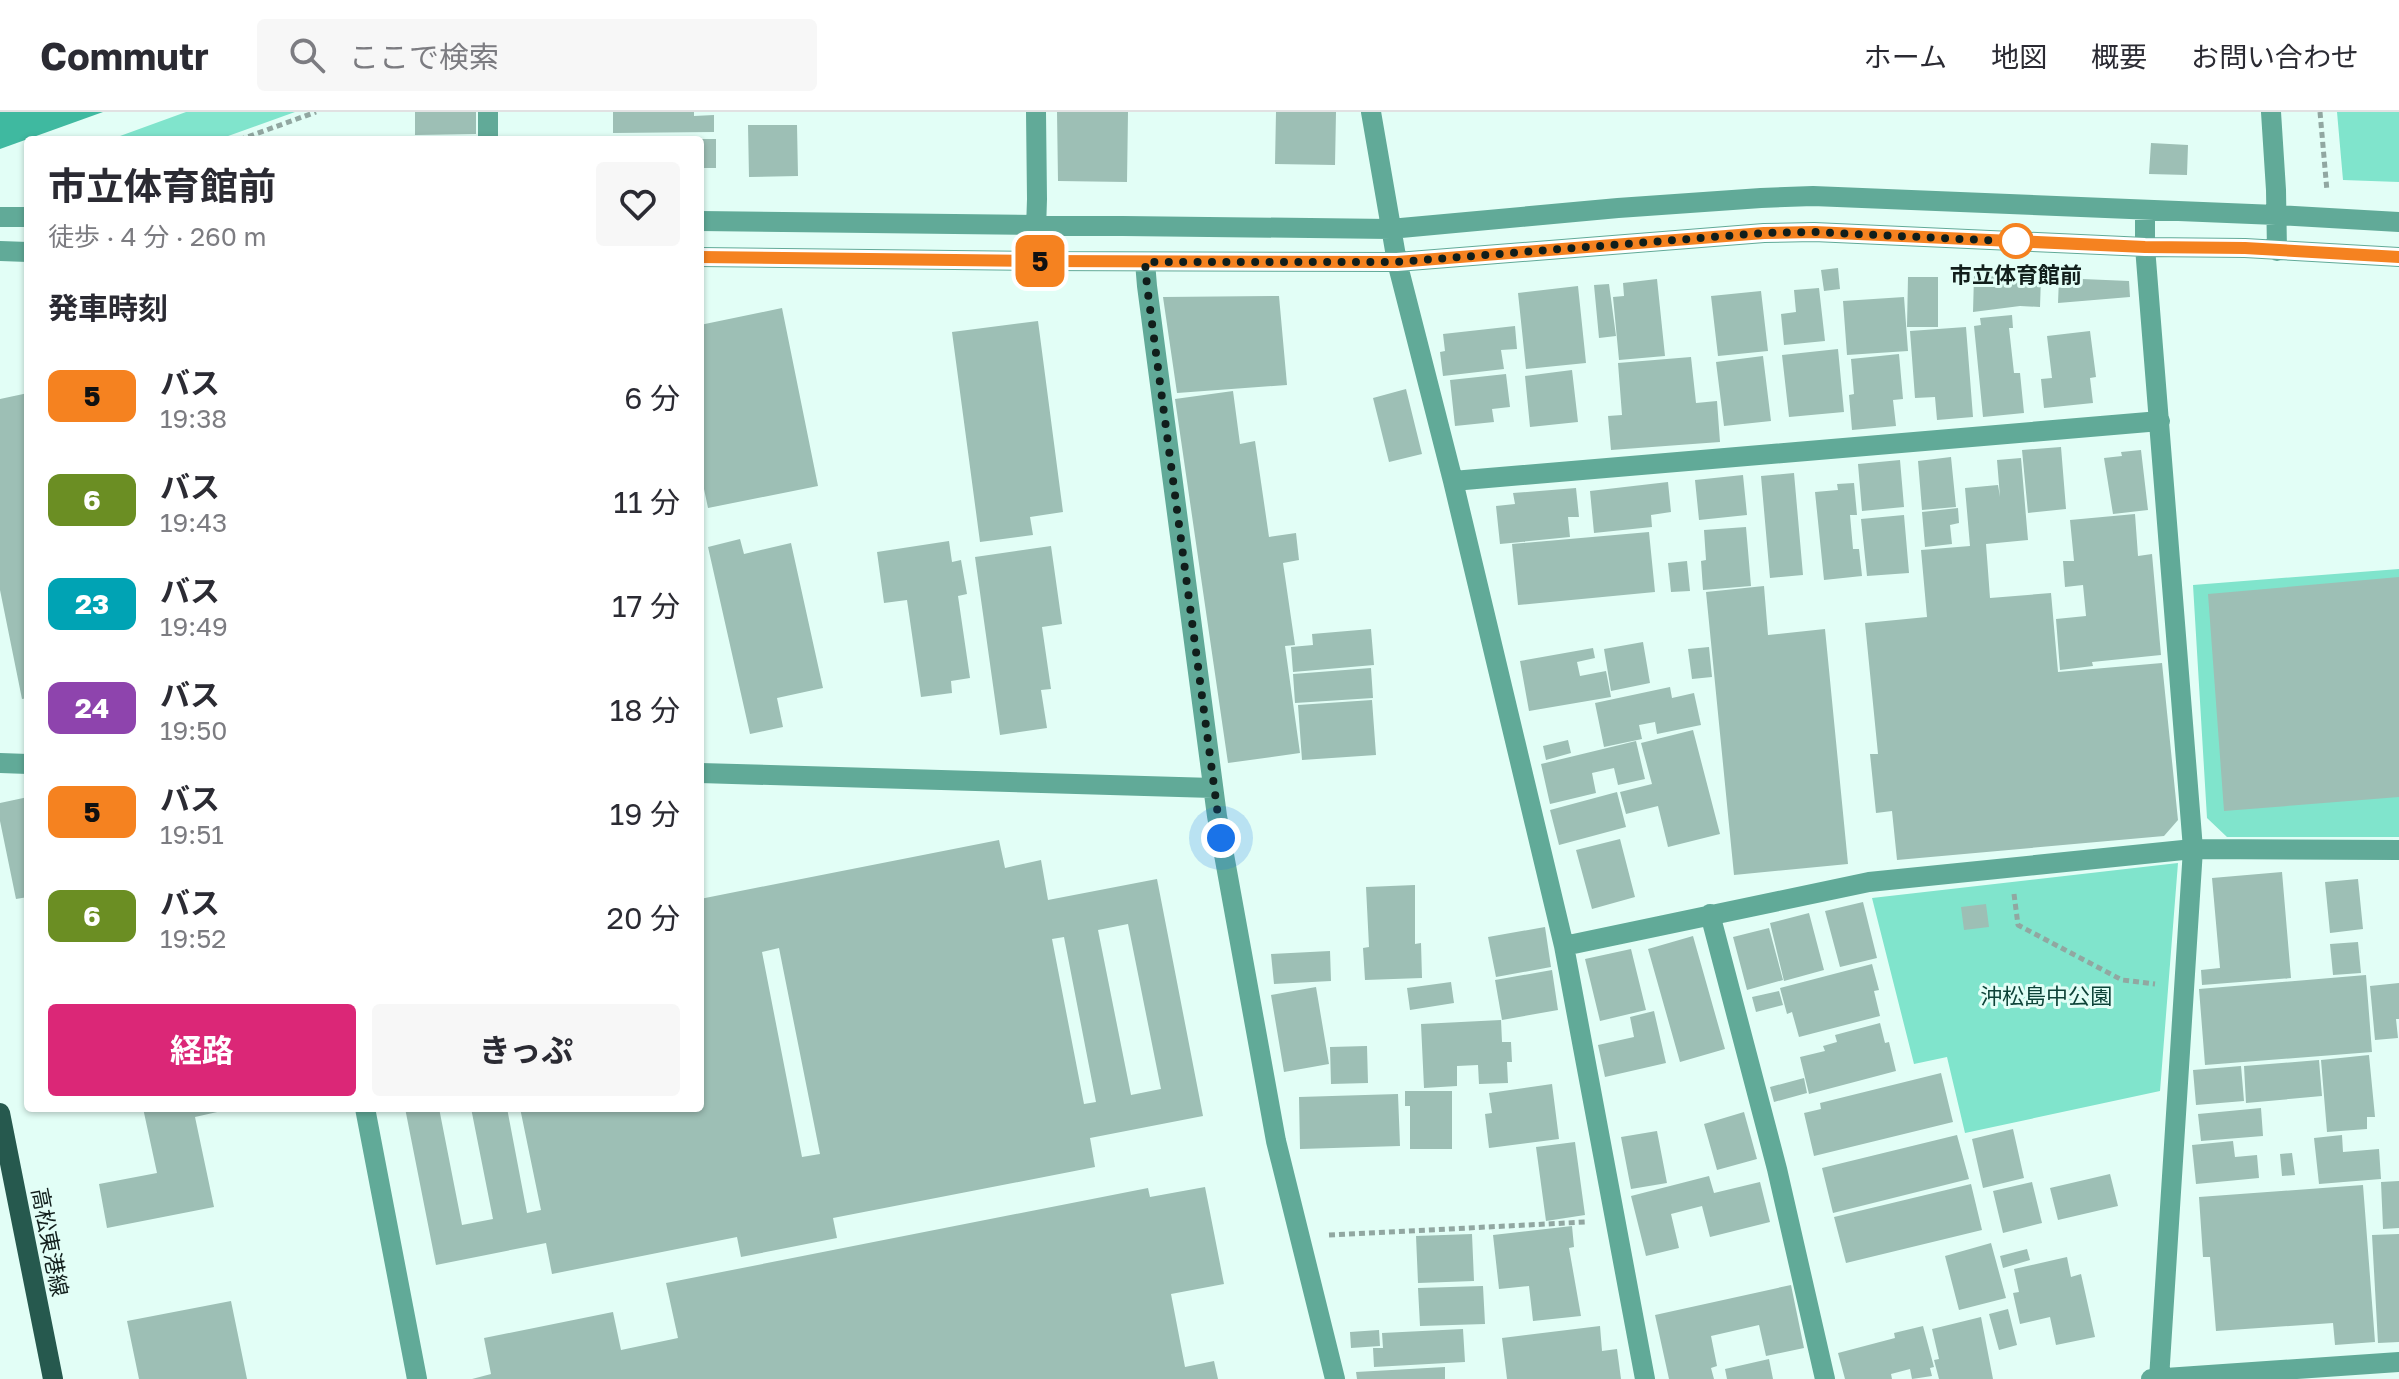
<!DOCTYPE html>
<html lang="ja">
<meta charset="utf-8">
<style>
:root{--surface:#fff;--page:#f7f7f7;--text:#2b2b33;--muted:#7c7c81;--line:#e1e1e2;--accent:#db2777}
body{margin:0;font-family:"Golos Text","Noto Sans JP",sans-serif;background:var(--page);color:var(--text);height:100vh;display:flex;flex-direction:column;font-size:30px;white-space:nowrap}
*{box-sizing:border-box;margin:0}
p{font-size:26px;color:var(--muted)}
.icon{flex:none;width:44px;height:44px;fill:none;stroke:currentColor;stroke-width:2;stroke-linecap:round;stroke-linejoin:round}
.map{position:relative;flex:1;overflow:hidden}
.sheet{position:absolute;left:24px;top:24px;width:680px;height:976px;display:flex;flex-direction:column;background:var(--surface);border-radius:8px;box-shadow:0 2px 6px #0004}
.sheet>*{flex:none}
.badge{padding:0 16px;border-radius:12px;font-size:28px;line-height:52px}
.you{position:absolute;width:40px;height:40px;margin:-20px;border:6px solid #fff;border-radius:50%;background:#1a73e8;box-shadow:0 0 0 12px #1a73e833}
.map>.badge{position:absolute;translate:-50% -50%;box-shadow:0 0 0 4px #fff}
h2{padding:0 24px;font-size:30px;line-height:72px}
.round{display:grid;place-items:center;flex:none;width:84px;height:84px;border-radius:8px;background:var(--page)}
.overview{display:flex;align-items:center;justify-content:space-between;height:136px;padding:0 24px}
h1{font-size:38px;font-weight:700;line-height:60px}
.primary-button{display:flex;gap:16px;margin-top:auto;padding:16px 24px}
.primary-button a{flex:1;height:92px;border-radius:8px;background:var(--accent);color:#fff;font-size:32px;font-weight:700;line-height:92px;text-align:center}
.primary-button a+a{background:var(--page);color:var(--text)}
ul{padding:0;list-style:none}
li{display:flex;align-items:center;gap:24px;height:104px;padding:0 24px}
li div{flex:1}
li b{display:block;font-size:30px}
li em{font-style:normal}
li .badge{min-width:88px;font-weight:700;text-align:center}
header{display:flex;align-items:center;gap:48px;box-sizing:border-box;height:112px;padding:0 40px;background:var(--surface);border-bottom:2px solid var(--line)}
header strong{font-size:38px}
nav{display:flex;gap:44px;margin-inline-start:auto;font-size:28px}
.search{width:560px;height:72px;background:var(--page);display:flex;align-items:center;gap:20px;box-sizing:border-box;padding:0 28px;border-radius:8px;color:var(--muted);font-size:30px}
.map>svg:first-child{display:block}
</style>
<header>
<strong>Commutr</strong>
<div class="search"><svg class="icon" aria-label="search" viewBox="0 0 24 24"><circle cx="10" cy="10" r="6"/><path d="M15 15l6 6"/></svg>ここで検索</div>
<nav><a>ホーム</a><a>地図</a><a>概要</a><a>お問い合わせ</a></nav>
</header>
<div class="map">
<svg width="2399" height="1267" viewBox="0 0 2399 1267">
<rect width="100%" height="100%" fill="#e2fef6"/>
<path fill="#80e4cc" d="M186,0H295L217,28H109Z
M2337,0H2399V70L2343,68Z
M2399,457V725H2227L2207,706L2193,473Z
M2178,751L2160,979L1965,1021L1947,945L1914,952L1872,786Z"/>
<path fill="#3fb9a0" d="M0,0H103L0,37Z"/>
<path fill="#9dbfb5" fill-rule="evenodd" d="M415,0H476V22L415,23Z
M613,0H694V4L714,3V20L613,21Z
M1057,0H1128L1127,70L1058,69Z
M1276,0H1336L1335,53L1275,52Z
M748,13H797L798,64L749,65Z
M700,27H716V56H700Z
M2151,31L2188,33L2187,63L2149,62Z
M1838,156L1840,177L1824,179L1821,158Z
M1974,164L2041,165L2040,195L2020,194L1973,200Z
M1908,165H1938V215H1907Z
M2059,166L2129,169L2130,185L2058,191Z
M1657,167L1665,244L1619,248L1613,185L1624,184L1623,171Z
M1609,172L1616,224L1599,226L1594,173Z
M1578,174L1586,251L1526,257L1518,181Z
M1819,176L1825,229L1784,233L1781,202L1796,200L1794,178Z
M1761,179L1768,239L1718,244L1711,184Z
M1279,184L1287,273L1177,281L1163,185Z
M1904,185L1908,239L1847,243L1843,189Z
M782,196L818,374L708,396L700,358V213Z
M2012,203L2013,216H2009L2014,261H2020L2024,301L1983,305L1974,214L1981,213L1980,206Z
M1038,209L1063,400L1030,405L1033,423L980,430L952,220Z
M1515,214L1517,237L1501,238L1504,257L1443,264L1440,240L1445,239L1443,222Z
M1966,215L1973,305L1937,308L1935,285L1915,286L1910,219Z
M2090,219L2096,265L2090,266L2093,291L2044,296L2041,267L2052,266L2047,224Z
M1838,237L1844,300L1789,305L1782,243Z
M1899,242L1903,287L1893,288L1896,314L1852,318L1849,283L1854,282L1851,247Z
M1763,244L1771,309L1724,314L1716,250Z
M1691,245L1696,291L1717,289L1720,330L1611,338L1608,304L1622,303L1618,251Z
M1572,258L1578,310L1530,315L1525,264Z
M1506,262L1510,295L1492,297L1494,310L1455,314L1450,268Z
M1406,277L1422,342L1389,350L1373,286Z
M1233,279L1240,332L1255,329L1269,425L1296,421L1299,448L1283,451L1295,533L1285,534L1300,641L1228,651L1175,287Z
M28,281V586L22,587L0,478V287Z
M2061,335L2066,397L2028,401L2022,338Z
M2141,338L2148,398L2113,402L2104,346L2122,344L2121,340Z
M1951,345L1956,395L1922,398L1918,349Z
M2021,346L2028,428L1986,432L1990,486L2051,481L2058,560L2162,551L2178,708L2164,724L1897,748L1892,699L1876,701L1870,642H1878L1865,511L1927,505L1921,438L1970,434L1965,376L1998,373L2000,385L1997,348Z
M1900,348L1904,395L1862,399L1858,352Z
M1794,361L1803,463L1770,466L1761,364Z
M1743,363L1747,403L1699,408L1695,368Z
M1668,370L1671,400L1651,403L1652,415L1594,421L1590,379Z
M1854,371L1857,403H1850L1853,437H1859L1862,464L1824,468L1815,380L1838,378L1837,372Z
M1576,376L1579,405H1568L1570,425L1500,432L1496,394L1515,392L1513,381Z
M1958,396L1959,411L1950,413L1952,432L1925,435L1922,400Z
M2135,402L2138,444L2152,442L2161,543L2092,550L2093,554L2060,558L2056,507L2086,504L2083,473L2065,475L2063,449H2074L2070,408Z
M1904,403L1909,461L1867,464L1861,407Z
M1746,415L1751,474L1703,478L1701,449L1706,448L1704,418Z
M1649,420L1655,480L1518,493L1512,432Z
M740,427L744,442L791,431L823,576L777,586L783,615L750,622L708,435Z
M949,429L952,450L961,448L967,482L958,484L970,566L951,569L952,581L921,585L907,488L884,491L877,440Z
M1051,434L1062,512L1042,515L1051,577L1041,578L1047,616L1000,623L975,445Z
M1687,449L1690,479L1671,480L1668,451Z
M2399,465V685L2224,699L2208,482Z
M1764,474L1768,523L1825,517L1848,752L1734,763L1706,480Z
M1371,517L1374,553L1293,560L1291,535L1313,533L1312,522Z
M1643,530L1650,571L1611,579L1604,537Z
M1709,535L1712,565L1692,567L1688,537Z
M1593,536L1595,546L1577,550L1580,564L1606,559L1611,585L1529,599L1520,549Z
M1371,556L1373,586L1295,591L1293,562Z
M1670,575L1672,586L1694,581L1701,613L1657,622L1655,610L1639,613L1642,627L1604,635L1595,591Z
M1372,588L1376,643L1302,648L1298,593Z
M1693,618L1720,722L1668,735L1658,694L1626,702L1620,680L1652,672L1641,631Z
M1568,628L1571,641L1546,648L1543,634Z
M1636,629L1645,667L1618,673L1614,656L1592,661L1596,681L1550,692L1541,652Z
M1617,680L1626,715L1559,733L1550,698Z
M28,685V785L16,787L0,709V691Z
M1620,727L1635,785L1592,797L1576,738Z
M999,728L1005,756L1041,748L1048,788L1157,767L1203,1004L1090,1026L1095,1055L833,1106L837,1126L741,1145L737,1125L552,1162L546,1131L436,1153L405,996H439L462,1113L493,1107L471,996H507L527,1101L541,1098L520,996H700V787ZM1128,812L1161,977L1131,983L1098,818ZM1064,825L1096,990L1084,992L1052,827ZM779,836L820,1042L802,1045L762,840Z
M2282,760L2291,866L2202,873L2201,858L2220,856L2212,766Z
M2358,767L2363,817L2330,821L2325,770Z
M1415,773V832L1421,831L1422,866L1365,868L1363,836L1369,835L1366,775Z
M1863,790L1877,846L1840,855L1825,799Z
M1986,792L1989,815L1964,818L1961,795Z
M1809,801L1824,858L1784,869L1770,811Z
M1545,815L1551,855L1496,865L1488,825Z
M1769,816L1783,868L1747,878L1733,825Z
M1693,824L1725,937L1680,950L1648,837Z
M2358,830L2361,861L2333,863L2330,832Z
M1631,837L1646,898L1600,909L1585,847Z
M1330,839L1331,869L1274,872L1271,842Z
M1872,852L1879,878L1874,879L1880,904L1799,925L1792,900L1787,902L1780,876Z
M1552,858L1558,898L1502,908L1495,868Z
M2366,863L2372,940L2205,953L2199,877Z
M1451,870L1454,891L1410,898L1407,876Z
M2399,871V907H2396L2398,926L2375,928L2370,874Z
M1316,875L1329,952L1284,960L1271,883Z
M1779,879L1783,893L1756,900L1752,885Z
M1654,899L1666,951L1605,965L1598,933L1634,925L1630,905Z
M1501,908L1502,930H1511L1512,950H1507L1508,971L1479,972L1478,953L1457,954V974L1424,976L1421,912Z
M1880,911L1885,931L1889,930L1896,959L1809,982L1800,945L1825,939L1823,934L1837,930L1835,923Z
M1367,934L1368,971L1331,972L1330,935Z
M2369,943L2375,1005H2367V1017L2327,1020L2321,948Z
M2319,948L2322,984L2246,991L2244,954Z
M2241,954L2244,989L2196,993L2193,958Z
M1941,961L1953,1010L1814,1044L1804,1001L1821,997L1820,991Z
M1804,966L1807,981L1774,990L1770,975Z
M1552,972L1559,1027L1489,1036L1485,1002L1492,1001L1489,981Z
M1405,979H1452V1037H1410V994H1405Z
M1398,982L1400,1034L1300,1037L1299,985Z
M143,996H235L195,1005L214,1095L107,1116L99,1072L157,1061Z
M2261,996L2263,1024L2201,1029L2198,1002Z
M1744,1000L1757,1047L1717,1058L1704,1012Z
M2013,1017L2024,1066L1983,1076L1972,1027Z
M1657,1019L1667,1071L1631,1077L1621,1025Z
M1957,1023L1969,1067L1833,1101L1822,1056Z
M2342,1023L2343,1040L2379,1037L2381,1067L2319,1072L2314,1026Z
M2233,1029L2235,1045L2257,1043L2259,1066L2196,1072L2192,1033Z
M1575,1030L1585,1103L1546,1109L1536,1035Z
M2292,1041L2295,1063L2282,1064L2280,1042Z
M2110,1062L2118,1094L2058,1108L2050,1076Z
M1709,1064L1714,1081L1760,1070L1770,1110L1710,1125L1702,1094L1671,1102L1679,1136L1646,1144L1631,1084Z
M2399,1069V1116L2383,1117L2381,1070Z
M2032,1070L2042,1111L2003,1121L1993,1079Z
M1971,1072L1982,1118L1846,1151L1834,1105Z
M2363,1073L2375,1230L2335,1233L2333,1211L2216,1219L2210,1145H2203L2199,1085Z
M1205,1075L1224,1172L1171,1182L1185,1255L1214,1249L1218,1267H472L491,1262L484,1226L613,1200L621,1238L678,1226L666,1171L1148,1076L1150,1085Z
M1572,1114L1574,1135L1569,1136L1581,1204L1533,1209L1529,1174L1499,1177L1493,1123Z
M1472,1122L1474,1169L1418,1171L1416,1124Z
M2399,1122V1230L2378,1231L2372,1123Z
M1991,1131L2006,1186L1959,1198L1945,1144Z
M2027,1137L2030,1148L2003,1156L2000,1144Z
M2067,1145L2071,1165L2081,1162L2095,1225L2056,1233L2050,1205L2020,1212L2013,1181L2019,1180L2014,1157Z
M1791,1173L1804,1236L1766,1244L1759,1213L1711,1224L1717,1254L1711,1256L1714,1267H1669L1655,1203Z
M1483,1174L1485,1212L1420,1214L1418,1176Z
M231,1189L247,1267H139L127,1209Z
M2008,1197L2017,1233L1999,1238L1989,1202Z
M1981,1205L1993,1267H1939L1934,1248L1939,1247L1932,1217Z
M1600,1214L1602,1239L1617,1237L1621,1267H1507L1502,1226Z
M1923,1214L1934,1255L1930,1256L1932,1264L1912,1267L1910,1257L1891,1262L1892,1267H1845L1838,1241L1895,1226L1894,1221Z
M1463,1217L1465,1250L1374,1255L1373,1236H1383L1382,1221Z
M1379,1218L1380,1234L1351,1236L1350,1220Z
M1769,1247L1773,1267H1727L1725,1257Z
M1445,1255V1267H1357L1356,1260Z"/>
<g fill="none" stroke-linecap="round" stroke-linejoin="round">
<path stroke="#91a7a1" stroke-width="5" stroke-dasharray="6 4" stroke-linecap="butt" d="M2320,0L2327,79
M239,28L316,0
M2014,782L2018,813L2122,868L2155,872
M1329,1123L1586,1110"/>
<path stroke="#61aa98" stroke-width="20" d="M488,0V28
M1371,0L1397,150L1453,369L1564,834L1645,1267
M2271,0L2276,78L2277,139
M2145,98V135L2193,737L2159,1267
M0,105H28
M700,109L1390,117L1618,96L1761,86L1813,84L2276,103L2399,110
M0,139L28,140
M700,145L1035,149L1397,150L1764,121L1814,120L2145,135L2245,136L2399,145
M1035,149L1037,87L1036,0
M1145,150L1147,174L1217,704L1276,1029L1335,1267
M1453,369L2160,309
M0,651L28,652
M700,661L1213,676
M1710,802L1777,1057L1825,1267
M1564,834L1869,770L2193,737L2399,738
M365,996L417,1267
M2151,1267L2399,1250"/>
<path stroke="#26594e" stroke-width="20" d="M0,1001L53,1267"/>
</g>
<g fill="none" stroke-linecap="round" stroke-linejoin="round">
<defs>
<path id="line" d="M700,145L1035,149L1397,150L1764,121L1814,120L2145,135L2245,136L2399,145"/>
</defs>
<use href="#line" stroke="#fff" stroke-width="18"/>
<use href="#line" stroke="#f58220" stroke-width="12"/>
<path stroke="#111e1b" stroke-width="8" stroke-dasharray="0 14.4" d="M1221,726L1147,174L1145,150H1397L1764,121L1814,120L2024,130L2016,129"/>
</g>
<circle fill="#fff" stroke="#f58220" stroke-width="4" cx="2016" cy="129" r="16"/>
<g text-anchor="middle" stroke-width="6" stroke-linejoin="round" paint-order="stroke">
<g font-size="22" font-weight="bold" fill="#111e1b" stroke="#e2fef6">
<text x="2016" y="171">市立体育館前</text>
</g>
<g font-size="22" fill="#0d4338" stroke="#e2fef6">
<text x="2046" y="892">沖松島中公園</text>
</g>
<g font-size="22" fill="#111e1b" stroke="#e2fef6">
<text transform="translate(50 1130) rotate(79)" y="8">高松東港線</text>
</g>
</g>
</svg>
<div class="you" style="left:1221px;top:726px"></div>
<b class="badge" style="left:1040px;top:149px;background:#f58220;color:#111">5</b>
<section class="sheet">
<div class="overview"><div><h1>市立体育館前</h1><p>徒歩 · 4 分 · 260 m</p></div><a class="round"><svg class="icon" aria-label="heart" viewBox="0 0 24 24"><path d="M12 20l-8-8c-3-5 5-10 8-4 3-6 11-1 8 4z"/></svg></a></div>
<h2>発車時刻</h2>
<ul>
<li><span class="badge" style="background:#f58220;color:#111">5</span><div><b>バス</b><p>19:38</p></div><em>6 分</em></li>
<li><span class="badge" style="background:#6b8e23;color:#fff">6</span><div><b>バス</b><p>19:43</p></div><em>11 分</em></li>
<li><span class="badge" style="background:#00a3b4;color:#fff">23</span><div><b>バス</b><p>19:49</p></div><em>17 分</em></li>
<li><span class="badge" style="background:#8e44ad;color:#fff">24</span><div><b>バス</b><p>19:50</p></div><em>18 分</em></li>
<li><span class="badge" style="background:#f58220;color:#111">5</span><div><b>バス</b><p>19:51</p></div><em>19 分</em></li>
<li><span class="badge" style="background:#6b8e23;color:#fff">6</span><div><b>バス</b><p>19:52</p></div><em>20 分</em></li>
</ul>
<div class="primary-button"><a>経路</a><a>きっぷ</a></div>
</section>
</div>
